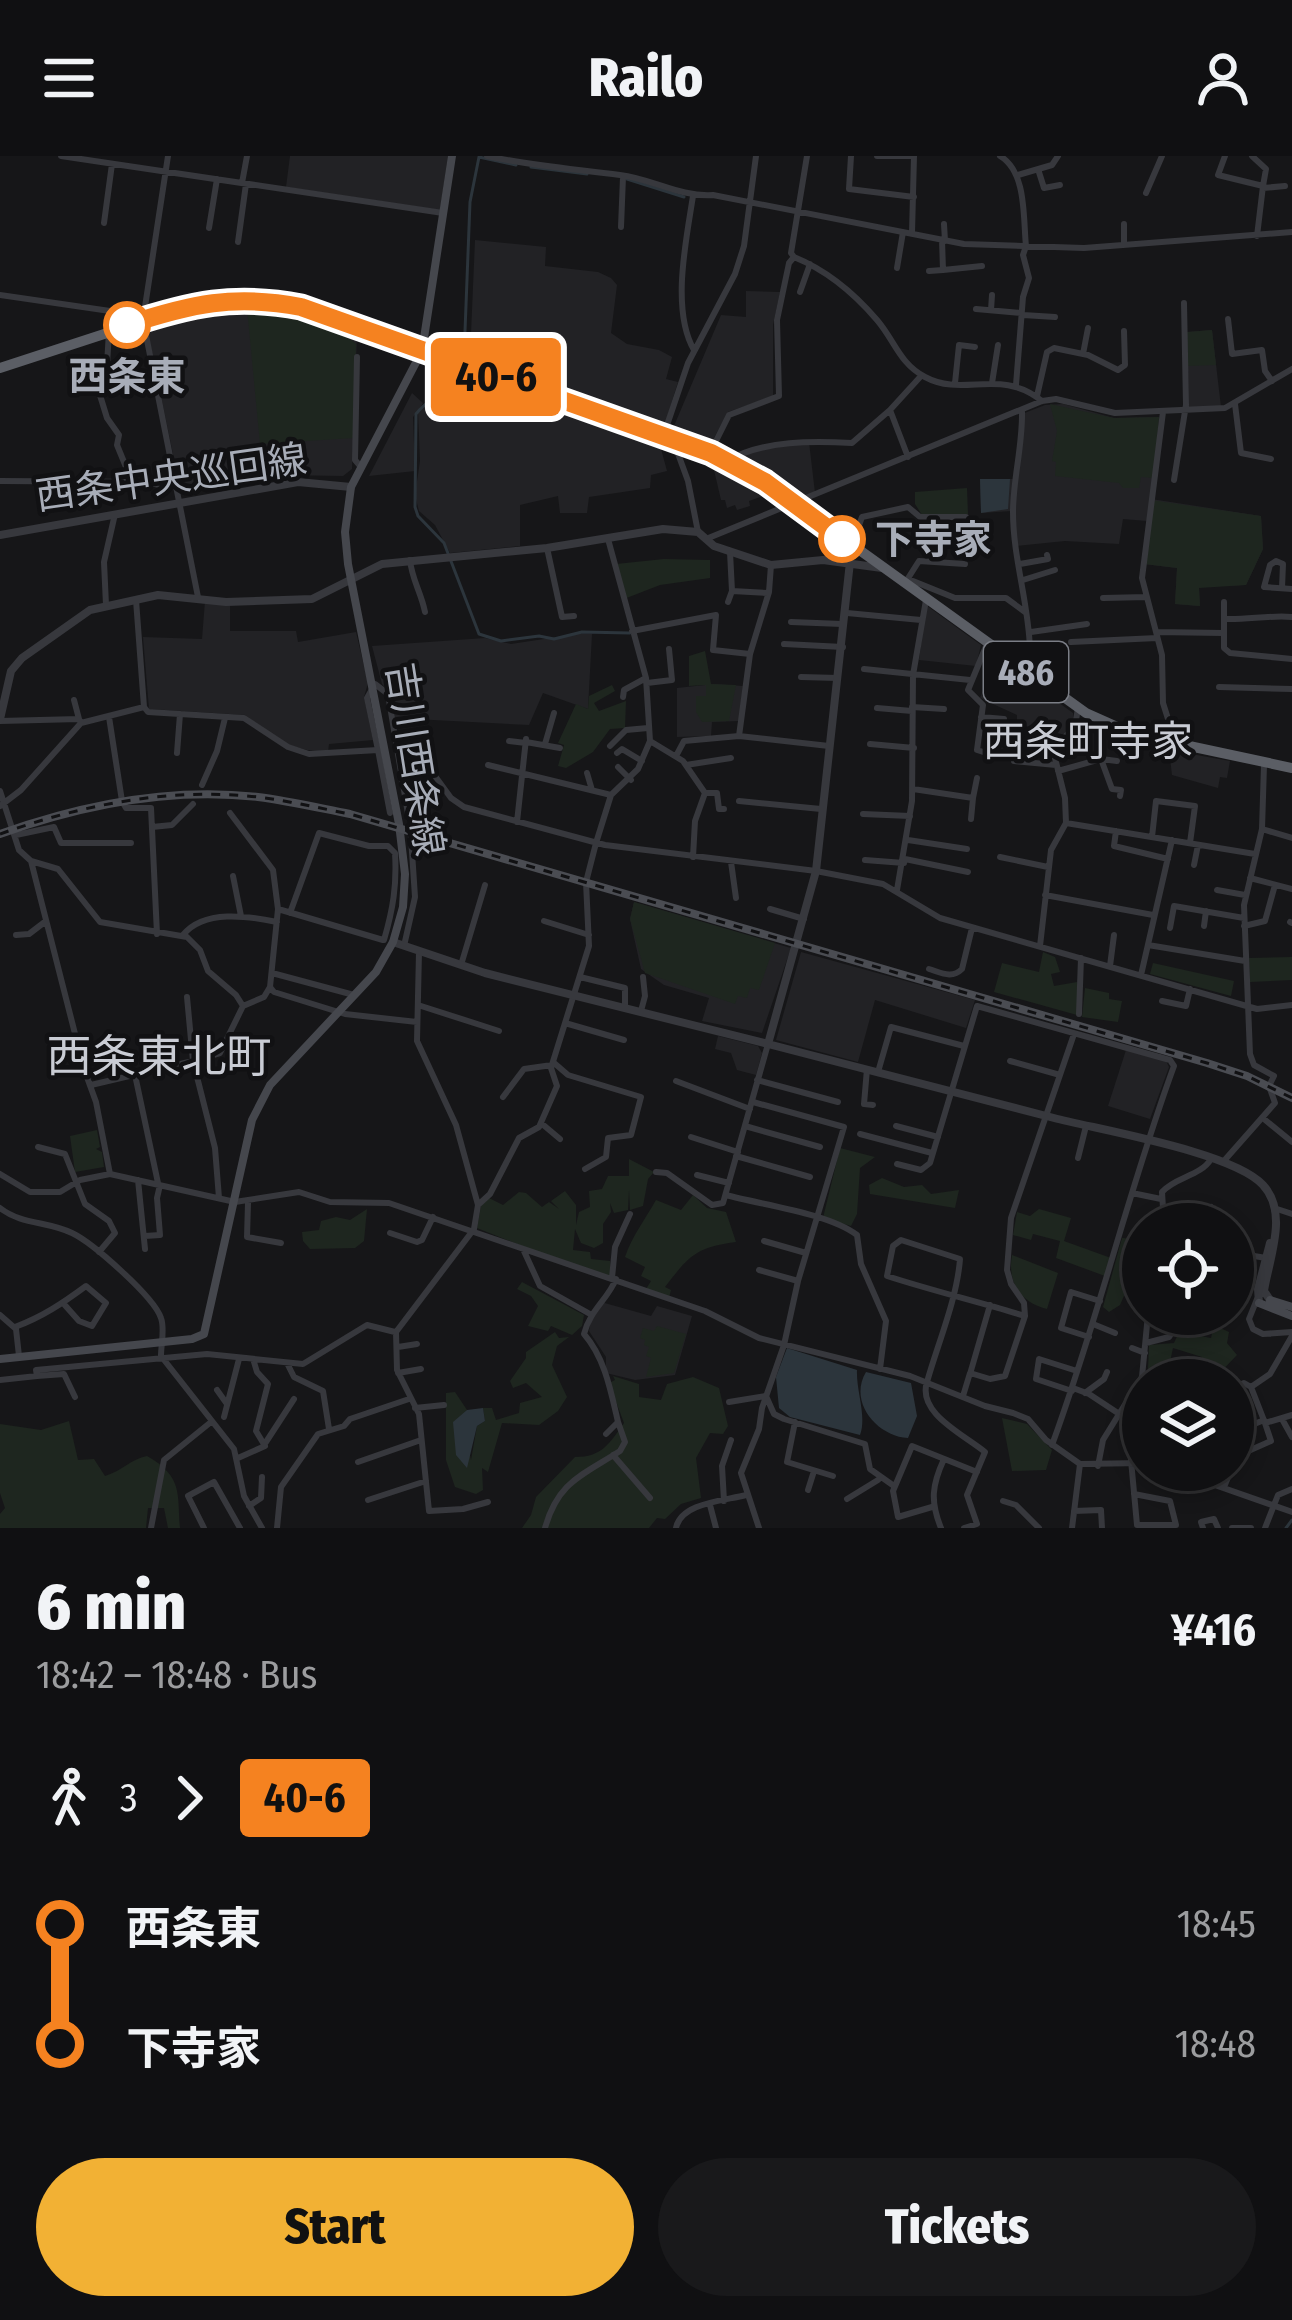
<!DOCTYPE html>
<meta charset="utf-8">
<style>
:root{--surface:#101012;--page:#19191b;--text:#f1f3f6;--muted:#9c9d9f;--line:#303032;--accent:#f2b134}
body{margin:0;font-family:"Fira Sans Condensed","Noto Sans JP",sans-serif;background:var(--page);color:var(--text);height:100vh;display:flex;flex-direction:column;font-size:45px;white-space:nowrap}
*{box-sizing:border-box;margin:0}
p{font-size:39px;color:var(--muted)}
.icon{flex:none;width:66px;height:66px;fill:none;stroke:currentColor;stroke-width:2;stroke-linecap:round;stroke-linejoin:round}
.map{position:relative;height:1372px;overflow:hidden}
.sheet{display:flex;flex-direction:column;background:var(--surface);flex:1}
.sheet>*{flex:none}
.badge{padding:0 24px;border-radius:9px;font-size:42px;line-height:78px}
.buttons{position:absolute;left:1122px;top:1047px;display:grid;gap:24px}
.buttons a{display:grid;place-items:center;width:132px;height:132px;border-radius:50%;background:var(--surface);box-shadow:0 6px 18px #0003,0 0 0 3px var(--line);font-size:60px}
.map>.badge{position:absolute;translate:-50% -50%;box-shadow:0 0 0 6px #fff}
.legs{display:flex;align-items:center;gap:18px;height:132px;padding:0 36px;font-size:39px}
.legs p{margin-inline-start:auto}
.overview{display:flex;align-items:center;justify-content:space-between;height:204px;padding:0 36px}
h1{font-size:66px;font-weight:800;line-height:90px}
.action{display:flex;gap:24px;margin-top:auto;padding:24px 36px}
.action a{flex:1;height:138px;border-radius:72px;background:var(--accent);color:#111;font-size:48px;font-weight:800;line-height:138px;text-align:center}
.action a+a{background:var(--page);color:var(--text)}
ul{padding:0 36px;list-style:none}
li{display:flex;align-items:center;gap:42px;height:120px;font-size:45px}
li i{display:grid;place-items:center;width:18px;height:100%;margin:0 15px;background:currentColor}
li i::after{content:'';width:30px;height:30px;margin:-15px;border:9px solid;border-radius:50%;background:var(--surface)}
li p{margin-inline-start:auto}
li:first-child i{background:linear-gradient(#0000 50%,currentColor 0)}
li:last-child i{background:linear-gradient(currentColor 50%,#0000 0)}
header{display:flex;justify-content:space-between;align-items:center;height:156px;padding:0 36px;background:var(--surface);font-size:54px;font-weight:800}
.map>svg:first-child{display:block}
</style>
<header><svg class="icon" aria-label="menu" viewBox="0 0 24 24"><path d="M4 6h16M4 12h16M4 18h16"/></svg>Railo<svg class="icon" aria-label="person" viewBox="0 0 24 24"><circle cx="12" cy="8" r="4"/><path d="M4 21q1-7 8-7t8 7"/></svg></header>
<div class="map">
<svg width="1292" height="1372" viewBox="0 0 1292 1372">
<rect width="100%" height="100%" fill="#161618"/>
<path fill="#222225" d="M290,0H448L440,54L286,31Z
M475,84L546,91L545,110L598,116L611,122L617,129L611,177L627,188L659,194L672,201L666,223L678,226L664,271L470,201Z
M746,135L780,136L773,169V240L728,256L709,291L671,277L721,159L746,161Z
M237,149L298,157L357,177L352,313L343,320L282,319L181,337L147,172L150,167L183,158Z
M1212,174L1221,251L1189,252L1187,176Z
M471,219L658,282L667,315L651,319L650,332L589,341L587,357H560L558,340L520,349V390L450,397L435,369L419,355L415,339L420,305L418,255L413,261L415,315L369,320L412,237L423,247L419,255L446,238L460,222Z
M1063,248L1114,262L1159,261L1151,343L1261,360L1263,393L1246,429L1199,431L1200,450L1175,448L1177,412L1144,408L1147,365L1123,363L1119,388L1065,385L1016,390L1012,355L981,357L980,323H1016L1022,258L1045,249Z
M809,286L815,337L797,344L734,303L754,295Z
M727,310L772,337L749,345L750,350L737,354L735,349L727,352L725,344H721L714,314Z
M205,445L230,449V475H296L298,486L356,476L368,527L364,541L373,584L329,588L328,596L307,594L288,589L245,559L149,553L143,481L202,483Z
M926,449L981,489L976,510L919,504Z
M577,478H592L588,553L543,537L529,569L395,562L391,538L382,528L372,490L485,482L511,488Z
M997,502L1073,557V569L1055,591L1034,572L1017,568V559L980,542Z
M714,528L743,530L739,565L712,566L711,580L677,581V532Z
M1169,594L1230,605L1227,622L1220,621L1218,632L1172,619Z
M634,746L791,792L762,877L702,865L709,842L664,829L641,813L630,763Z
M801,796L975,844L966,872L875,844L858,906L776,884Z
M718,880L758,890L762,897L756,919L737,914L731,897L715,893Z
M1126,894L1166,905L1169,911L1150,963L1108,950Z
M601,1146L651,1160L657,1150L692,1160L675,1219L635,1224L606,1217V1201L589,1175L592,1158Z"/>
<path fill="#1e261f" d="M247,152C284,154 331,162 356,188L354,282L260,288Z
M1212,174L1216,209L1188,210L1187,176Z
M1050,248L1114,262L1159,261L1154,322L1141,321L1139,332H1123L1119,327L1055,320L1056,306L1052,305L1057,275Z
M967,332L968,358L922,359L915,348V336Z
M1151,344L1261,360L1263,393L1246,429L1199,432L1200,450L1175,448L1177,412L1144,408Z
M664,403L710,404V422L660,429L624,443L616,408Z
M705,495L711,528L736,529L729,565L702,566L696,556V540H706V529L689,530V500Z
M612,529L615,535L594,547L599,555L626,545L625,572L610,573L593,596L566,612L558,610L564,589L558,587L576,548L588,553L589,540Z
M634,746L775,787L759,834L750,832L747,842L738,840L735,848L645,817L630,763Z
M1043,796L1055,801L1060,816L1051,818L1054,830L1077,826V859L994,836L1002,807L1039,816Z
M1292,801V824L1250,826L1249,802Z
M1153,807L1234,825L1231,840L1150,818Z
M1085,832L1109,837V843L1122,845L1118,866L1082,861Z
M97,974L100,991L96,993L102,996L104,1011L75,1016L70,980Z
M840,992L875,1001L860,1012L857,1058L851,1070L823,1062Z
M629,1003L654,1016L648,1023L643,1050L630,1054L629,1034L628,1054L614,1057L610,1047L611,1056L603,1068V1087L594,1092L581,1087L575,1073L573,1094L590,1096L591,1103L610,1105L611,1120L580,1113L477,1072L481,1050L489,1042L503,1049L519,1036L526,1037L542,1051L549,1046L559,1053L551,1045L565,1035L576,1049V1069L579,1056L590,1051L589,1035L602,1033L608,1020H629V1034Z
M882,1022L904,1031L922,1029L931,1038L959,1034L955,1052L870,1038L869,1029Z
M693,1039L707,1052L726,1056L736,1086C696,1091 689,1100 665,1131L671,1134L669,1142L646,1133L651,1125L641,1120L645,1111L625,1101C632,1080 646,1062 656,1044L681,1054Z
M367,1053L364,1085L355,1092L310,1093L303,1085L302,1076L319,1074L321,1065L336,1061L350,1064Z
M1039,1053L1071,1062L1064,1085L1111,1102L1105,1120L1056,1102L1060,1085L1033,1078L1031,1084L1013,1079L1017,1056L1030,1060Z
M1122,1082L1143,1083V1154L1135,1151V1137L1127,1133L1120,1149L1109,1156L1103,1151Z
M1012,1099L1058,1117L1047,1153C1021,1147 1007,1127 1012,1099Z
M522,1126L584,1159L582,1170L572,1179L551,1170L548,1175L528,1170L538,1150L531,1140L517,1133Z
M1214,1169L1229,1176L1227,1187L1237,1199L1213,1224L1200,1219L1202,1201L1173,1192L1166,1224H1155L1148,1213L1149,1189L1174,1187L1179,1176L1211,1182Z
M657,1170L686,1178L674,1217L646,1221L651,1202L646,1200L649,1191L644,1189L645,1184L640,1182L643,1172L654,1175Z
M555,1176L559,1182L569,1181L557,1190L552,1209L567,1241L558,1255L539,1269L502,1267L488,1316L482,1312L483,1334L476,1338L455,1331L446,1304V1237L455,1236L467,1254L462,1261L471,1304L477,1270L485,1265L483,1252H492L496,1264L519,1257L520,1247L542,1241L526,1227L513,1232L510,1225L526,1202V1196Z
M613,1220L639,1228V1241L661,1244L667,1228L693,1221L719,1232L728,1270L723,1278L710,1277L696,1302L701,1342L681,1348L665,1363L657,1362L649,1372H522L531,1359L536,1341L575,1301C602,1301 609,1288 624,1267L609,1227L615,1224Z
M1002,1262L1027,1268L1052,1294L1046,1314L1012,1315Z
M69,1265L78,1304L94,1303L105,1320C122,1315 131,1303 147,1300C184,1321 177,1339 180,1372H168L164,1352H148L146,1372H0V1358L5,1352L0,1337V1268L41,1274Z"/>
<path fill="#2c353c" d="M980,323H1010L1008,353L981,357Z
M787,1192L857,1214C856,1235 867,1260 860,1279L790,1261L779,1252L776,1221Z
M866,1216L911,1227L917,1260L908,1282C877,1280 848,1246 866,1216Z
M483,1252L485,1265L477,1270L467,1312L456,1299L453,1266L467,1254Z"/>
<g fill="none" stroke-linecap="round" stroke-linejoin="round">
<path stroke="#2c353c" stroke-width="3" d="M531,11L587,18
M627,23L684,41
M464,201L470,46L479,1L516,9
M461,215C450,237 430,240 416,258L415,351L418,360L444,387L479,478L501,485L539,480L554,483L582,476L630,477
M1286,1372L1292,1364"/>
<path stroke="#37383d" stroke-width="6" d="M61,0L443,57
M168,0L143,164L198,441
M487,0C531,10 575,13 620,19C653,23 679,41 713,39L964,88L1084,92L1292,76
M807,0L791,97L794,101C826,114 854,137 877,164C895,185 899,207 925,221C964,242 1000,211 1042,245
M851,0L849,33L914,41
M877,0H913
M1000,0C1027,16 1023,62 1026,90L1023,99L1029,122L1023,141L1016,229
M1225,0L1218,19L1263,30L1257,80
M1252,0L1266,13L1263,30
M1038,13L1044,32L1060,29
M1018,19L1052,9L1058,0
M242,27L247,0
M1263,32L1285,30
M1146,37L1162,0
M693,40C686,85 671,154 694,194
M104,67L112,8
M944,68L945,85
M1124,68V89
M621,71L623,21
M209,72L217,23
M912,77L914,0
M942,84L943,114L982,110
M238,86L246,28
M897,112L903,76
M929,115L943,114
M800,136L810,108
M0,139L110,155L116,173
M976,153L1021,157
M991,154L992,139
M1023,159L1055,161
M1228,163L1232,198L1262,194L1265,215L1272,225
M109,175L106,226L99,236L107,262L119,279L117,289L133,328
M1083,198L1088,172
M357,201L355,304L361,311
M955,227L959,189L975,191
M992,227L998,189
M1037,240L1047,196L1054,192L1088,199L1118,214L1125,209L1124,175
M1235,248L1241,297L1271,303
M890,254L908,301
M1022,254C1023,289 1013,322 1013,356C1013,403 1029,448 1030,494L1058,522L1063,535L1060,540
M1163,256L1142,422L1162,499L1163,547L1175,585
M664,278L688,207L735,118L744,90L756,0
M673,284L688,325L698,376
M711,295L729,259L779,240L777,164L789,107L794,101
M729,304C764,284 814,285 852,287L890,254L921,220
M1174,324L1186,249L1184,147
M0,325L145,326L165,330L175,327
M706,383L1042,245L1056,243L1115,257L1225,252L1292,213
M853,386L862,361L908,351L920,361H966
M547,392L562,461L574,460
M410,404C412,424 421,436 425,456
M965,408L919,405L905,427L913,425L955,442H1006L1025,456
M1020,408L1048,403L1047,399
M1023,424L1055,414
M1282,432L1283,408L1276,405L1270,409L1264,431L1292,433
M732,435L768,437
M1103,442L1147,441
M136,444L144,551
M728,446L732,435L730,396
M1224,446V492L1230,497L1292,503
M106,449L104,406L115,358
M847,457L921,464
M1224,463C1248,464 1268,459 1292,461
M791,466L842,468
M632,475L716,459L713,494L750,498
M1031,476L1087,468
M1156,476L1223,477
M1071,486L1157,482
M784,488L843,491
M987,488L968,534L983,549L977,594L999,601
M864,513L970,524
M801,521L838,522
M647,527L672,524L669,493
M1219,531L1292,533
M623,541L624,534L646,522
M74,544L79,563
M912,551L944,553
M877,552L912,555
M109,561L122,645L126,652H151L157,778
M981,561L1004,563
M0,565L79,563L81,567
M739,580L750,498L769,436L771,409
M509,585L526,587
M650,585L683,605L705,637L695,665L693,701
M526,586L560,592
M545,588L554,557
M870,588L914,592
M610,590L626,574L648,572
M398,592L416,594L451,642L464,651L605,689L816,715L883,728L940,762L1257,853L1292,849
M378,594L390,657
M177,597L180,558
M617,597L622,593L642,605
M676,600L684,585L739,580L829,590
M1101,603L1112,633L1121,634L1120,640
M1014,605L1056,609
M488,609L611,639
M686,609L731,602
M618,611L631,624
M1058,615L1101,603L1117,605
M587,617L592,634
M202,629L217,595L225,562
M913,633L973,642L977,622
M0,635L19,694L31,705L58,713L100,766L187,781L200,794L208,815L236,839L243,850L264,841L270,831L278,753L273,714L230,657
M705,637H717L719,653H724
M739,645L821,653
M0,650L21,634L81,567L144,551L148,556L244,562L288,591L309,598L378,594L367,542L375,528L388,538L408,658
M863,658L910,660
M971,663L973,642
M517,666L526,583
M1066,667L1255,698
M152,671L172,669L193,648
M1262,673L1292,682
M1116,675L1114,690L1168,703
M16,679L54,671L61,687H131
M1152,681L1156,645L1195,650L1190,687
M908,684L967,693
M1000,701L1048,711
M905,703L968,716
M865,704L904,707
M31,705L84,913L96,946L110,1018
M731,706L736,742
M1194,709L1198,689
M233,720L241,760
M1250,722L1292,733
M897,734L912,645L913,519L926,444
M1217,734L1245,739
M1045,739L1153,759
M278,753L383,784
M770,753L804,763
M290,757L319,677L369,690H388L395,697C397,729 393,753 384,784
M544,765L589,779
M1290,766L1292,767
M1204,770L1206,755
M1244,770L1265,765L1275,729
M1170,772L1174,750L1244,762
M16,779L29,778L46,765
M183,779C204,753 248,760 277,766
M1148,789L1245,805
M404,790L415,741L411,681L422,686
M1040,790L1051,694L1066,667L1065,642L1053,594L1075,570L1078,552
M419,796L417,885L456,969L478,1049L474,1073L396,1176L397,1214L419,1258L429,1355L463,1353L488,1346
M461,809L485,729
M1110,810L1114,779
M929,813C942,817 952,823 962,813L972,772
M272,817L354,839
M1141,819L1172,684
M580,821L625,832V851
M270,831L274,836L345,858L417,866
M187,841L193,905L220,897L243,850
M1162,845L1186,850L1190,833
M418,849L499,875
M641,855L645,840L643,821
M1079,858L1081,802
M565,867L624,884
M1010,905L1060,919
M553,906L568,919L641,941L631,979L608,982L606,1001L585,1013
M867,913L864,948L873,949
M878,916L891,871L964,890
M135,919L158,1027
M757,924L838,946
M676,925L750,953
M91,929L193,905L215,992L219,1042
M503,941L524,913L552,909
M753,946L844,971L798,1125L784,1189L762,1252L759,1273L741,1317L759,1372
M1264,963L1292,986
M541,967L560,983
M745,970L820,991
M896,970L938,981
M860,978L932,997
M691,981L738,996
M38,991L65,998L85,1048L109,1065L115,1077L99,1096
M736,1000L810,1021
M1078,1002L1086,970
M1223,1006L1275,947L1269,930L1274,920L1254,909L1250,898L1244,749L1262,673L1264,609
M897,1008L921,1014L930,1007L977,850L1170,904L1174,910C1128,1035 1098,1164 1052,1289
M656,1016L667,1017L712,1049L723,1047L768,888
M0,1018L30,1036H60L80,1024L110,1018L235,1046L299,1036L330,1046L389,1047L705,1155L759,1182L910,1220L985,1250L1013,1257L1028,1263L1046,1284L1080,1308L1143,1307
M697,1019L729,1027
M138,1024L145,1093
M1132,1037L1161,1043
M726,1039C762,1049 828,1057 857,1079L861,1108L886,1165L880,1213
M248,1047L247,1081L281,1087
M478,1049L490,1038L519,982L539,971L557,930L551,912L589,790L586,726L596,687L611,639L638,613L650,585L646,522L608,383
M1211,1051L1225,1068
M0,1052C22,1069 48,1065 72,1077C93,1087 154,1141 161,1162C165,1173 161,1188 161,1200L234,1293L244,1340L262,1372
M1274,1052L1292,1058
M1164,1068L1162,1036C1175,1021 1201,1020 1211,1003
M390,1077L417,1086L422,1084L433,1061
M1233,1077L1254,1100L1266,1102
M145,1080L160,1079L157,1042L160,1029
M764,1085L806,1097
M523,1093L540,1130L590,1158
M759,1114L798,1125
M612,1122L615,1091L630,1058
M1257,1143L1249,1163L1253,1173L1263,1178L1292,1176
M0,1159L16,1173L19,1200
M1093,1168L1115,1177
M15,1171C42,1161 63,1147 86,1130L106,1147L92,1170L79,1165L63,1147
M1089,1181L1061,1172L1071,1136L1100,1145
M1146,1187L1169,1181L1182,1161H1195
M398,1191L417,1188
M1132,1192L1145,1197
M287,1207L294,1221L323,1235L329,1273
M398,1217L421,1213
M970,1218L990,1149
M37,1220L64,1218L75,1241
M0,1224L37,1220L36,1214L207,1198L303,1208L367,1169L395,1176
M1179,1224L1182,1216
M1251,1231L1270,1218L1292,1180
M1073,1232L1089,1238L1142,1273
M1233,1232L1244,1227L1251,1231L1265,1267
M217,1234L227,1248
M1072,1235L1036,1223L1039,1203L1077,1215
M1085,1237L1104,1223L1107,1216
M963,1240L970,1217L990,1223L1005,1220L1025,1160L1024,1147L1011,1128L1007,1114L1011,1062L1074,878
M729,1246L766,1240L774,1258L784,1263L865,1288L870,1313L894,1330
M415,1252L444,1249
M224,1261L239,1203
M1282,1263L1292,1281
M795,1266L787,1306L833,1320
M1233,1271L1238,1299
M1235,1276L1264,1264
M606,1278L618,1266C611,1236 605,1202 584,1178C590,1154 608,1143 616,1123
M266,1286L294,1243
M613,1299L650,1342
M238,1302L265,1290L256,1275L268,1228L257,1216L254,1206
M1131,1304L1137,1369H1176L1170,1345L1134,1338
M358,1306L421,1284
M1233,1309L1237,1300L1271,1285L1265,1267L1292,1259
M1098,1310L1103,1284L1142,1221L1148,1158
M1172,1314L1292,1356
M1224,1331L1231,1314
M808,1334L814,1315
M847,1343L878,1324
M368,1344L426,1325
M724,1345L722,1310L731,1284
M1003,1345L1016,1349L1039,1372
M710,1349L716,1372
M249,1350L261,1342L262,1321
M932,1351L898,1361L893,1335L912,1290L977,1316
M1074,1355L1101,1354L1102,1372
M151,1372L164,1304L211,1266
M204,1372L188,1340L214,1326L240,1372
M277,1372L281,1331L318,1278L344,1270L350,1263L409,1243
M545,1372C558,1326 581,1320 620,1295L625,1286L618,1266
M676,1372C681,1347 723,1345 746,1339
M941,1372C930,1345 932,1329 944,1303
M964,1372L977,1368L967,1339L985,1296C963,1278 917,1257 927,1226C938,1187 957,1143 960,1103L901,1084L893,1090L887,1120C933,1135 980,1146 1025,1160
M1072,1372L1080,1308
M1203,1372L1201,1366L1214,1363L1218,1372
M1232,1372H1251
M1265,1372L1278,1339L1292,1333"/>
<path stroke="#37383d" stroke-width="8" d="M0,379L298,326L351,331
M0,563L11,515L22,502L90,454L158,439L226,446L312,443L382,408L547,392L663,373L698,376L714,390L771,409L823,404L882,412
M393,786L485,817L768,888L816,715L850,406
M768,888C863,913 958,938 1054,962C1100,974 1233,996 1263,1029C1289,1057 1269,1102 1264,1135L1270,1144
M1259,1147L1258,1133L1270,1087"/>
<path stroke="#45474d" stroke-width="8" d="M1270,1144L1292,1151
M1259,1147L1292,1160
M0,1203L192,1183L204,1178L252,964L270,929L376,816L393,786L403,751L405,718L399,668L348,408L345,376L351,331L422,195L452,0"/>
<path stroke="#5b5e65" stroke-width="10" d="M0,212L196,148L243,142L301,151L713,298L765,326L1086,557L1133,578L1292,612"/>
<defs>
<path id="rail" d="M0,678C81,649 170,631 258,641C289,645 319,652 350,658L1207,907L1247,920L1292,942"/>
</defs>
<use href="#rail" stroke="#4a4c52" stroke-width="8"/>
<use href="#rail" stroke="#111113" stroke-width="3" stroke-dasharray="9" stroke-linecap="butt"/>
</g>
<g fill="none" stroke-linecap="round" stroke-linejoin="round">
<defs>
<path id="line-1" d="M127,169C191,148 234,138 301,151L711,297L765,326L842,383"/>
</defs>
<use href="#line-1" stroke="#fff" stroke-width="27"/>
<use href="#line-1" stroke="#f58220" stroke-width="18"/>
</g>
<g fill="#fff" stroke="#f58220" stroke-width="6">
<circle cx="127" cy="169" r="21"/>
<circle cx="842" cy="383" r="21"/>
</g>
<g text-anchor="middle" stroke-width="9" stroke-linejoin="round" paint-order="stroke">
<rect fill="#111113" stroke="#7b7e86" stroke-width="3" x="984" y="486" width="84" height="60" rx="9"/>
<g font-size="36" font-weight="bold" fill="#a8adb8">
<text x="1026" y="529">486</text>
</g>
<g font-size="39" font-weight="bold" fill="#a8adb8" stroke="#111113">
<text x="127" y="234">西条東</text>
<text x="875" y="397" text-anchor="start">下寺家</text>
</g>
<g font-size="39" fill="#a8adb8" stroke="#111113">
<text transform="translate(171 321) rotate(-8)" y="14">西条中央巡回線</text>
<text transform="translate(416 603) rotate(81)" y="14">吉川西条線</text>
</g>
<g font-size="42" fill="#c9ccd4" stroke="#111113">
<text x="1088" y="600">西条町寺家</text>
</g>
<g font-size="45" fill="#c9ccd4" stroke="#111113">
<text x="159" y="916">西条東北町</text>
</g>
</g>
</svg>
<div class="buttons">
<a><svg class="icon" aria-label="locate" viewBox="0 0 24 24"><circle cx="12" cy="12" r="6"/><path d="M12 2v4M12 18v4M2 12h4M18 12h4"/></svg></a>
<a><svg class="icon" aria-label="layers" viewBox="0 0 24 24"><path d="M12 4l9 5-9 5-9-5zM3 14l9 5 9-5"/></svg></a>
</div>
<b class="badge" style="left:496px;top:221px;background:#f58220;color:#111">40-6</b>
</div>
<section class="sheet">
<div class="overview"><div><h1>6 min</h1><p>18:42 – 18:48 · Bus</p></div><b>¥416</b></div>
<div class="legs"><svg class="icon" aria-label="walk" viewBox="0 0 24 24"><circle cx="13" cy="4" r="2"/><path d="M13 8l-2 6 4 7M11 14l-3 7M7 12l3-4h3l4 4"/></svg>3<svg class="icon" aria-label="forward" viewBox="0 0 24 24"><path d="M9 5l7 7-7 7"/></svg><b class="badge" style="background:#f58220;color:#111">40-6</b></div>
<ul>
<li><i style="color:#f58220"></i><b>西条東</b><p>18:45</p></li>
<li><i style="color:#f58220"></i><b>下寺家</b><p>18:48</p></li>
</ul>
<div class="action"><a>Start</a><a>Tickets</a></div>
</section>
